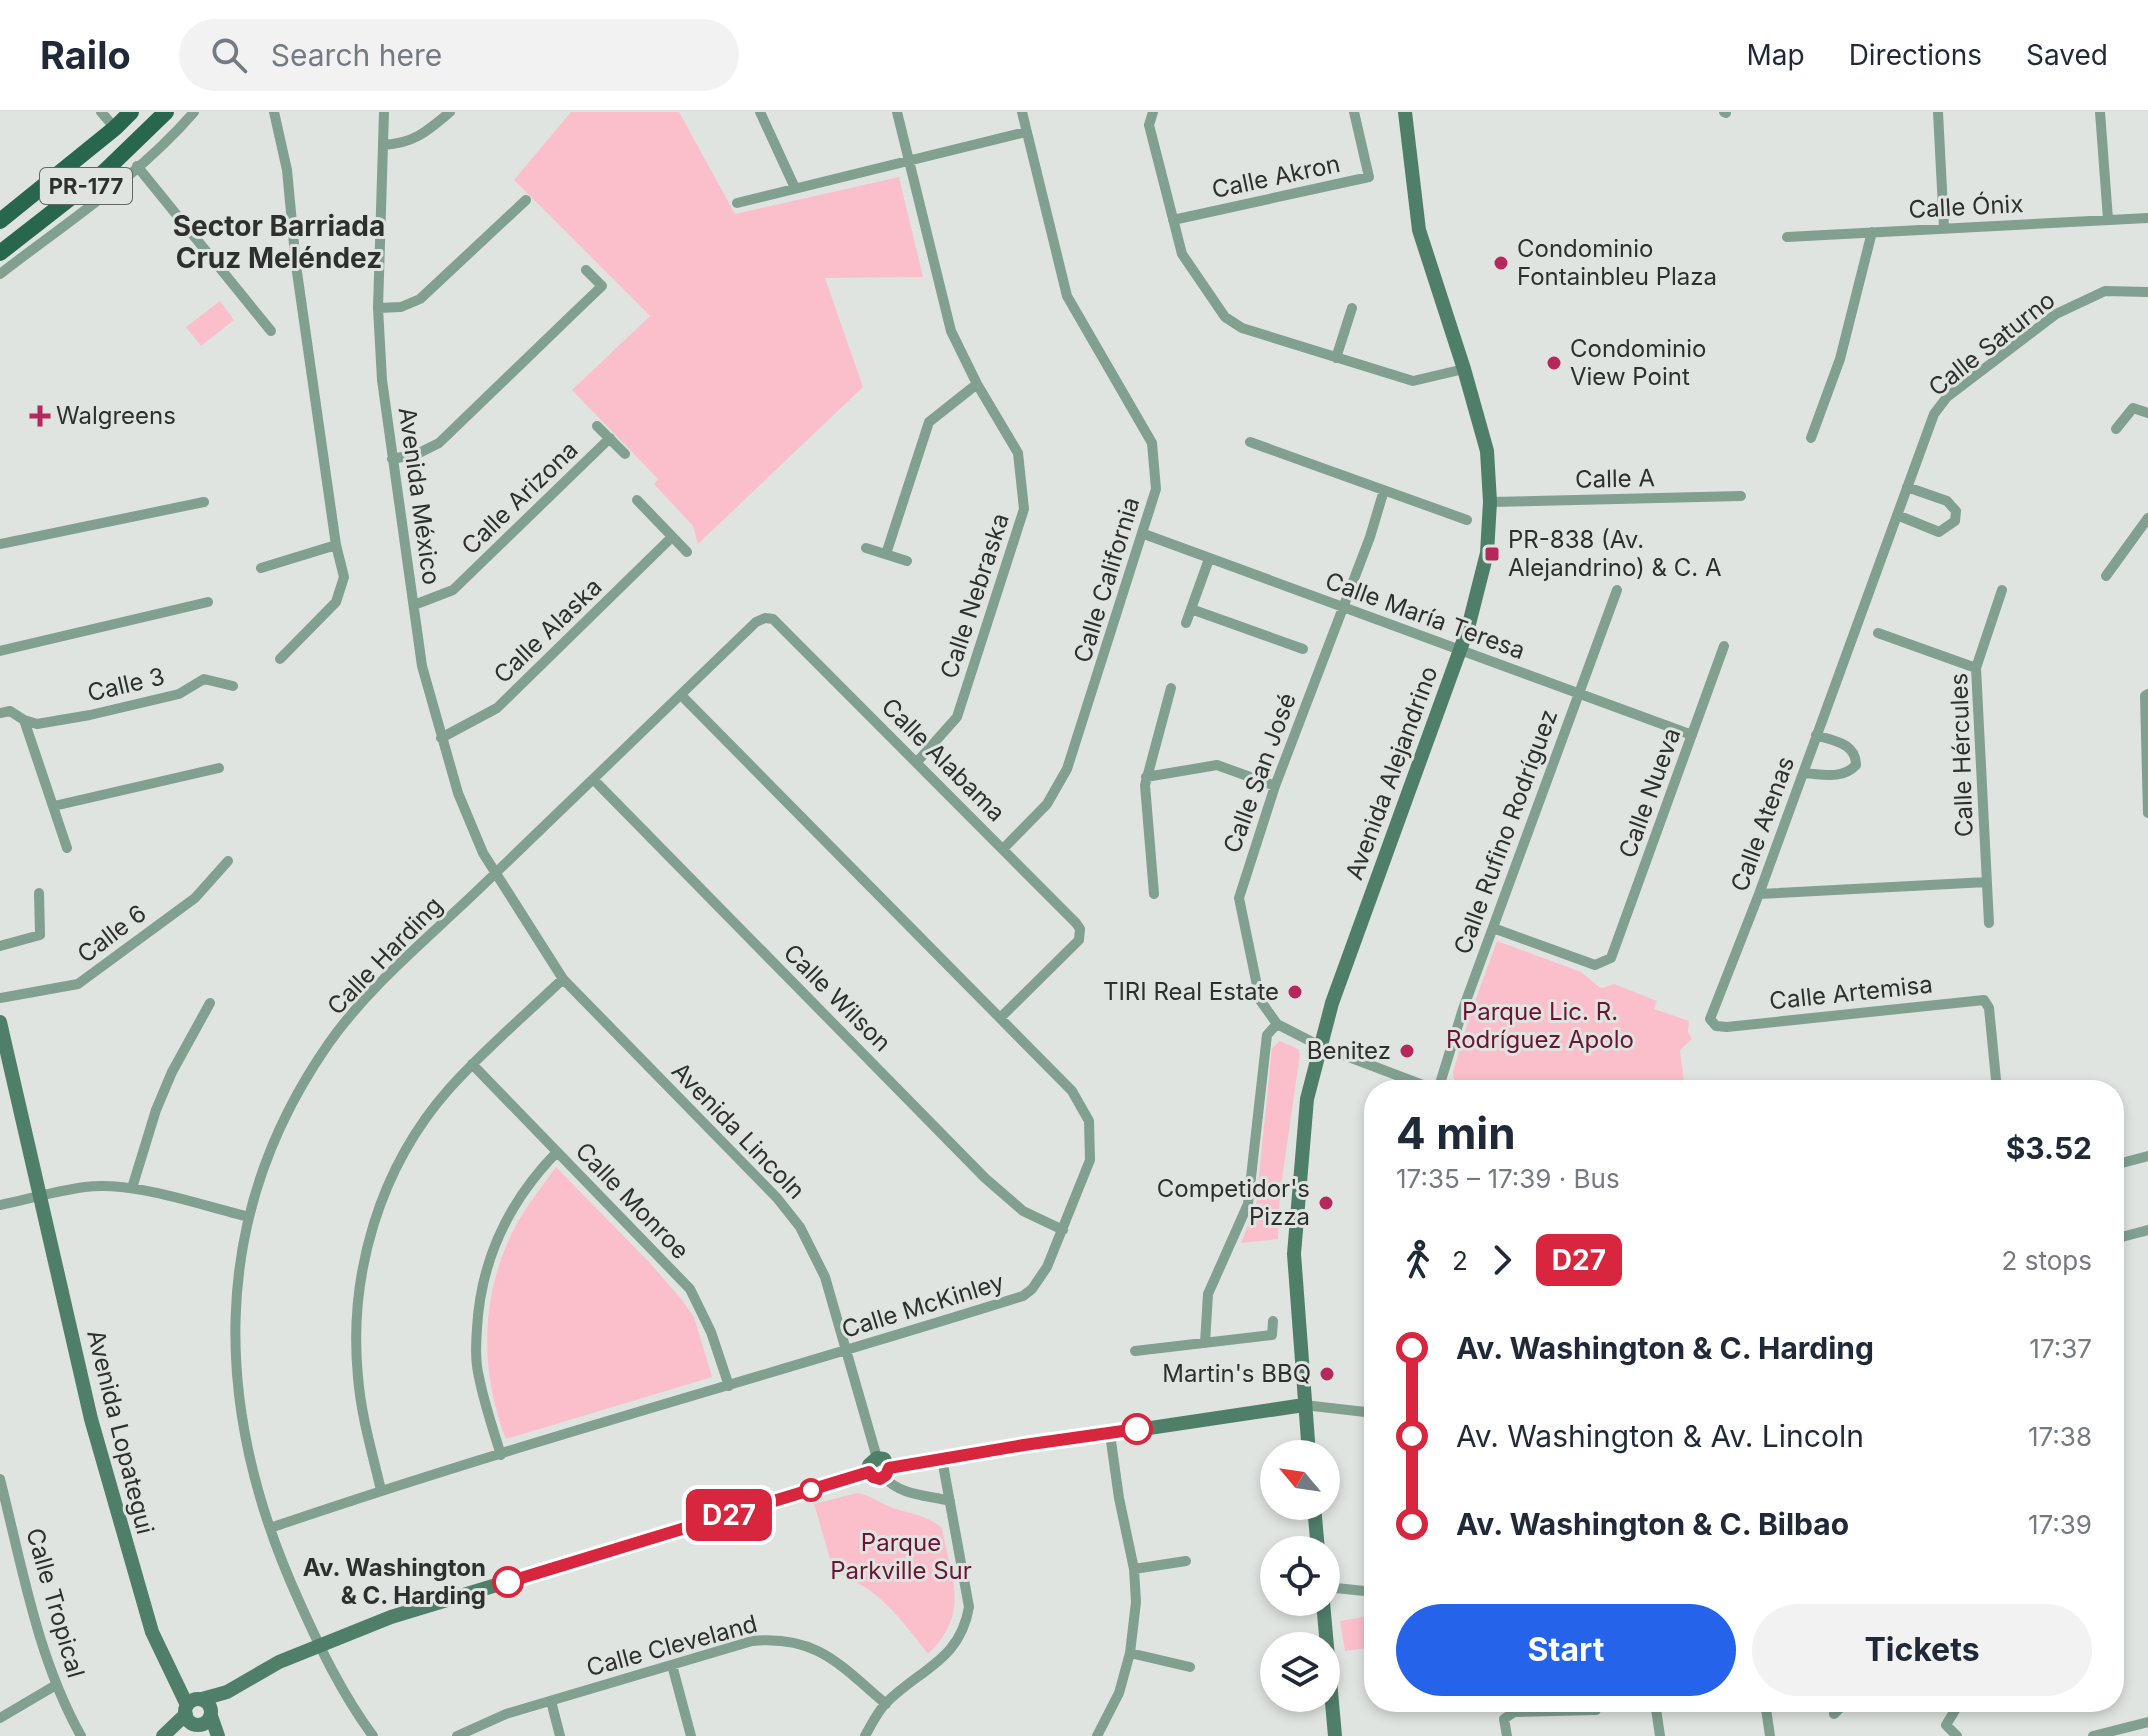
<!DOCTYPE html>
<meta charset="utf-8">
<style>
:root{--surface:#fff;--page:#f2f2f3;--text:#1f2937;--muted:#747a83;--line:#e0e1e3;--accent:#2563eb}
body{margin:0;font-family:Inter,sans-serif;background:var(--page);color:var(--text);height:100vh;display:flex;flex-direction:column;font-size:30px;white-space:nowrap}
*{box-sizing:border-box;margin:0}
p{font-size:26px;color:var(--muted)}
.icon{flex:none;width:44px;height:44px;fill:none;stroke:currentColor;stroke-width:2;stroke-linecap:round;stroke-linejoin:round}
.map{position:relative;flex:1;overflow:hidden}
.details{position:absolute;left:1364px;top:968px;width:760px;height:632px;display:flex;flex-direction:column;background:var(--surface);border-radius:32px;box-shadow:0 4px 12px #0003}
.details>*{flex:none}
.badge{padding:0 16px;border-radius:12px;font-size:28px;line-height:52px}
.needle{width:52px;rotate:299deg}
.fabs{position:absolute;left:1260px;top:1328px;display:grid;gap:16px}
.fabs a{display:grid;place-items:center;width:80px;height:80px;border-radius:50%;background:var(--surface);box-shadow:0 4px 12px #0003;font-size:40px}
.map>.badge{position:absolute;translate:-50% -50%;box-shadow:0 0 0 4px #fff}
.legs{display:flex;align-items:center;gap:12px;height:88px;padding:0 32px;font-size:26px}
.legs p{margin-inline-start:auto}
.head{display:flex;align-items:center;justify-content:space-between;height:136px;padding:0 32px}
h1{font-size:44px;font-weight:700;line-height:60px}
.button{display:flex;gap:16px;margin-top:auto;padding:16px 32px}
.button a{flex:1;height:92px;border-radius:48px;background:var(--accent);color:#fff;font-size:32px;font-weight:700;line-height:92px;text-align:center}
.button a+a{background:var(--page);color:var(--text)}
ul{padding:0 32px;list-style:none}
li{display:flex;align-items:center;gap:28px;height:88px;font-size:30px}
li i{display:grid;place-items:center;width:12px;height:100%;margin:0 10px;background:currentColor}
li i::after{content:'';width:20px;height:20px;margin:-10px;border:6px solid;border-radius:50%;background:var(--surface)}
li p{margin-inline-start:auto}
li:first-child i{background:linear-gradient(#0000 50%,currentColor 0)}
li:last-child i{background:linear-gradient(currentColor 50%,#0000 0)}
header{display:flex;align-items:center;gap:48px;box-sizing:border-box;height:112px;padding:0 40px;background:var(--surface);border-bottom:2px solid var(--line)}
header strong{font-size:38px}
nav{display:flex;gap:44px;margin-inline-start:auto;font-size:28px}
.search{width:560px;height:72px;background:var(--page);display:flex;align-items:center;gap:20px;box-sizing:border-box;padding:0 28px;border-radius:44px;color:var(--muted);font-size:30px}
.map>svg:first-child{display:block}
</style>
<header>
<strong>Railo</strong>
<div class="search"><svg class="icon" aria-label="search" viewBox="0 0 24 24"><circle cx="10" cy="10" r="6"/><path d="M15 15l6 6"/></svg>Search here</div>
<nav><a>Map</a><a>Directions</a><a>Saved</a></nav>
</header>
<div class="map">
<svg width="2148" height="1624" viewBox="0 0 2148 1624">
<rect width="100%" height="100%" fill="#dfe4e1"/>
<path fill="#fbbfcb" d="M571,0H679L735,102L899,65L923,165L825,166L863,275L698,432L693,414L654,372L658,367L572,278L650,204L514,68Z
M220,189L234,208L201,234L186,215Z
M1497,829L1581,860L1599,875L1603,876L1614,872L1657,889L1654,897L1689,909L1688,920L1692,927L1680,938L1685,978H1662L1634,970L1631,978H1476L1454,968L1453,960L1469,906Z
M1280,929L1298,937L1300,942L1280,1081L1278,1127L1241,1131L1256,1093L1272,936Z
M556,1055L649,1150L682,1188L694,1205L712,1265L506,1327C476,1252 481,1164 527,1095C536,1082 546,1069 556,1055Z
M857,1381C871,1383 881,1392 893,1396C911,1402 927,1403 942,1416C951,1467 971,1501 928,1542C900,1506 879,1476 834,1460L814,1392Z
M1374,1503V1535L1345,1539L1340,1509Z"/>
<g fill="none" stroke-linecap="round" stroke-linejoin="round">
<path stroke="#81a090" stroke-width="10" d="M101,0L115,16
M274,0L287,58L296,153L336,433L344,465L336,490L280,547
M384,0L378,196L382,268L422,554L458,681L483,741L563,867L777,1086L800,1115L825,1165L877,1346
M760,0L795,76
M897,0L951,219L977,272L1018,341L1024,397L957,605L917,650
M1153,0L1149,13L1182,142L1225,205L1242,216L1413,269L1464,257
M1724,0L1726,1
M1938,0L1944,116
M2100,0L2108,107
M384,33C415,31 427,19 450,0
M137,54L271,219
M737,91L1026,20
M1173,108L1369,65L1354,0
M1787,125L2148,106
M0,162C66,111 140,63 194,0
M378,196L401,195L420,187L526,88
M1336,246L1352,196
M597,314L625,342
M2116,317L2133,296L2148,301
M1811,326L1840,247L1872,120
M1250,330L1467,408
M392,347L417,342L439,331L579,196L602,174L586,158
M1384,378L1370,425L1275,674L1239,786L1260,888L1277,912L1320,934L1436,978
M637,388L687,440
M1490,390L1741,384
M1897,403L1939,420L1955,409L1956,399L1947,389L1907,375
M1144,422L1692,623
M0,432L204,390
M866,436L907,449
M886,442L929,310L977,272
M261,456L336,433
M2106,464L2148,406
M414,493L453,478L610,326
M1191,497L1303,537
M1186,511L1209,447
M1878,521L1976,556
M0,539L208,490
M2148,582L2145,584L2148,701
M0,601L10,599L24,608L67,736
M24,608L37,612L90,603L179,582L204,567L233,574
M441,626L497,596L672,425
M1803,661C1822,662 1842,668 1856,653C1856,631 1834,629 1816,623
M1146,665L1217,653L1275,674
M594,668L985,1066L1023,1099L1063,1118
M54,694L219,656
M1003,737L1047,692L1067,657L1156,377L1152,331L1067,184L1022,0
M1154,782L1145,673L1171,576
M1759,782L1987,770
M1989,811L1976,556L2002,478
M1493,816L1595,853L1611,846L1724,534
M0,834L40,823L39,781
M0,886L78,872L195,786L228,749
M472,952L690,1177L711,1220L729,1274
M1438,978L1463,897L1617,478
M1997,978L1989,896L1984,888L1727,915L1716,914L1710,907L1759,782L1934,302L1947,285L2056,202L2105,179L2148,180
M2114,1053L2148,1044
M132,1076L156,998L172,960L210,891
M0,1093C28,1087 56,1079 85,1075C136,1069 199,1093 249,1105
M2114,1127L2148,1118
M1205,1231L1208,1182L1248,1092L1267,923L1277,912
M1135,1239L1272,1223L1273,1209
M1304,1293L1374,1301
M501,1343C493,1317 484,1291 479,1265C475,1249 476,1232 477,1216C481,1147 509,1089 557,1040
M884,1365C901,1384 927,1383 950,1389
M0,1367C22,1454 37,1545 81,1624
M381,1378C372,1340 361,1303 358,1265C348,1162 380,1055 449,977C484,938 525,903 563,867
M270,1416C518,1331 772,1263 1023,1184L1032,1177L1047,1155L1090,1048L1089,1009L1072,979L681,583
M1134,1457L1186,1449
M1326,1475L1374,1480
M1130,1541L1190,1555
M672,1553L691,1624
M551,1589L560,1624
M1655,1590L1660,1624
M1765,1590L1770,1624
M1834,1602L1846,1590
M0,1606L56,1573
M373,1624C342,1582 320,1536 299,1489C213,1300 206,1107 329,931C370,873 428,826 479,777C571,688 664,599 756,510L765,506L773,507L1076,811L1080,817L1079,828L1000,906
M457,1624L506,1602L752,1529C817,1523 840,1553 886,1592
M865,1624C871,1613 877,1601 885,1592C919,1557 960,1549 969,1495L942,1347
M1097,1624L1119,1581L1130,1541L1136,1490L1134,1457L1119,1386L1110,1322
M1507,1624L1504,1607L1514,1600L1596,1598
M1957,1624L1946,1613L1960,1590
M2093,1624L2148,1610"/>
<path stroke="#507f69" stroke-width="14" d="M0,910L91,1307L152,1520L187,1593
M1309,1342L1294,1142L1307,987L1332,891L1468,516L1487,441L1490,390L1487,339L1464,257L1419,118L1405,0
M869,1360L873,1365L880,1367L886,1363L889,1356L942,1347L1304,1293
M869,1360V1353L877,1346L884,1347L889,1356
M1314,1394L1318,1438
M1323,1490L1335,1624
M202,1587L227,1580L279,1550L391,1505L869,1360
M185 1600a13 13 0 1 1 26 0a13 13 0 1 1-26 0Z
M211,1604L218,1624
M163,1624L186,1602"/>
<path stroke="#28674d" stroke-width="16" d="M0,109L115,16L131,0
M0,141L105,59L166,0"/>
</g>
<g fill="none" stroke-linecap="round" stroke-linejoin="round">
<defs>
<path id="line-1" d="M508,1470L869,1360L873,1365L880,1367L886,1363L889,1356L1024,1333L1137,1317"/>
</defs>
<use href="#line-1" stroke="#fff" stroke-width="18"/>
<use href="#line-1" stroke="#d7263d" stroke-width="12"/>
</g>
<g fill="#b6285c" stroke="#dfe4e1" stroke-width="3">
<circle cx="1501" cy="151" r="8"/>
<circle cx="1554" cy="251" r="8"/>
<path d="M36 292h8v8h8v8h-8v8h-8v-8h-8v-8h8z"/>
<rect x="1484" y="434" width="16" height="16" rx="4"/>
<circle cx="1295" cy="880" r="8"/>
<circle cx="1407" cy="939" r="8"/>
<circle cx="1326" cy="1091" r="8"/>
<circle cx="1327" cy="1262" r="8"/>
</g>
<g fill="#fff" stroke="#d7263d" stroke-width="4">
<circle cx="1137" cy="1317" r="14"/>
<circle cx="811" cy="1378" r="10"/>
<circle cx="508" cy="1470" r="14"/>
</g>
<g text-anchor="middle" stroke-width="6" stroke-linejoin="round" paint-order="stroke">
<rect fill="#dfe4e1" stroke="#636664" stroke-width="2" x="40" y="56" width="92" height="36" rx="6"/>
<g font-size="22" font-weight="bold" fill="#2e302f">
<text x="86" y="82">PR-177</text>
</g>
<g font-size="24" fill="#2e302f" stroke="#dfe4e1">
<text transform="translate(1276 65) rotate(-12)" y="8">Calle Akron</text>
<text transform="translate(1966 95) rotate(-3)" y="8">Calle Ónix</text>
<text transform="translate(1992 232) rotate(-38)" y="8">Calle Saturno</text>
<text transform="translate(1615 367) rotate(-1)" y="8">Calle A</text>
<text transform="translate(419 384) rotate(82)" y="8">Avenida México</text>
<text transform="translate(520 386) rotate(-44)" y="8">Calle Arizona</text>
<text transform="translate(1107 468) rotate(-73)" y="8">Calle California</text>
<text transform="translate(975 484) rotate(-72)" y="8">Calle Nebraska</text>
<text transform="translate(1425 504) rotate(20)" y="8">Calle María Teresa</text>
<text transform="translate(548 519) rotate(-44)" y="8">Calle Alaska</text>
<text transform="translate(126 573) rotate(-13)" y="8">Calle 3</text>
<text transform="translate(1962 643) rotate(-92)" y="8">Calle Hércules</text>
<text transform="translate(943 648) rotate(45)" y="8">Calle Alabama</text>
<text transform="translate(1260 661) rotate(-70)" y="8">Calle San José</text>
<text transform="translate(1392 661) rotate(-70)" y="8">Avenida Alejandrino</text>
<text transform="translate(1650 681) rotate(-70)" y="8">Calle Nueva</text>
<text transform="translate(1763 712) rotate(-70)" y="8">Calle Atenas</text>
<text transform="translate(1506 720) rotate(-70)" y="8">Calle Rufino Rodríguez</text>
<text transform="translate(112 822) rotate(-37)" y="8">Calle 6</text>
<text transform="translate(385 844) rotate(-46)" y="8">Calle Harding</text>
<text transform="translate(1851 881) rotate(-6)" y="8">Calle Artemisa</text>
<text transform="translate(837 886) rotate(45)" y="8">Calle Wilson</text>
<text transform="translate(738 1019) rotate(46)" y="8">Avenida Lincoln</text>
<text transform="translate(632 1089) rotate(46)" y="8">Calle Monroe</text>
<text transform="translate(923 1194) rotate(-17)" y="8">Calle McKinley</text>
<text transform="translate(120 1320) rotate(76)" y="8">Avenida Lopategui</text>
<text transform="translate(55 1491) rotate(74)" y="8">Calle Tropical</text>
<text transform="translate(672 1534) rotate(-15)" y="8">Calle Cleveland</text>
</g>
<g font-size="24" fill="#2e302f" stroke="#dfe4e1" text-anchor="start">
<text x="1517" y="145">Condominio<tspan x="1517" dy="28">Fontainbleu Plaza</tspan></text>
<text x="1570" y="245">Condominio<tspan x="1570" dy="28">View Point</tspan></text>
<text x="56" y="312">Walgreens</text>
<text x="1508" y="436">PR-838 (Av.<tspan x="1508" dy="28">Alejandrino) &amp; C. A</tspan></text>
<text x="1279" y="888" text-anchor="end">TIRI Real Estate</text>
<text x="1391" y="947" text-anchor="end">Benitez</text>
<text x="1310" y="1085" text-anchor="end">Competidor's<tspan x="1310" dy="28">Pizza</tspan></text>
<text x="1311" y="1270" text-anchor="end">Martin's BBQ</text>
</g>
<g font-size="24" fill="#6b1434" stroke="#dfe4e1">
<text x="1540" y="908">Parque Lic. R.<tspan x="1540" dy="28">Rodríguez Apolo</tspan></text>
<text x="901" y="1439">Parque<tspan x="901" dy="28">Parkville Sur</tspan></text>
</g>
<g font-size="24" font-weight="bold" fill="#2e302f" stroke="#dfe4e1" text-anchor="end">
<text x="486" y="1464">Av. Washington<tspan x="486" dy="28">&amp; C. Harding</tspan></text>
</g>
<g font-size="28" font-weight="bold" fill="#2e302f" stroke="#dfe4e1">
<text x="279" y="124">Sector Barriada<tspan x="279" dy="32">Cruz Meléndez</tspan></text>
</g>
</g>
</svg>
<div class="fabs">
<a><svg class="needle" viewBox="-14 -14 28 28"><path d="M0-13l5 13h-10z" fill="#e53935"/><path d="M0 13l5-13h-10z" fill="#747a83"/></svg></a>
<a><svg class="icon" aria-label="locate" viewBox="0 0 24 24"><circle cx="12" cy="12" r="6"/><path d="M12 2v4M12 18v4M2 12h4M18 12h4"/></svg></a>
<a><svg class="icon" aria-label="layers" viewBox="0 0 24 24"><path d="M12 4l9 5-9 5-9-5zM3 14l9 5 9-5"/></svg></a>
</div>
<b class="badge" style="left:729px;top:1403px;background:#d7263d;color:#fff">D27</b>
<section class="details">
<div class="head"><div><h1>4 min</h1><p>17:35 – 17:39 · Bus</p></div><b>$3.52</b></div>
<div class="legs"><svg class="icon" aria-label="walk" viewBox="0 0 24 24"><circle cx="13" cy="4" r="2"/><path d="M13 8l-2 6 4 7M11 14l-3 7M7 12l3-4h3l4 4"/></svg>2<svg class="icon" aria-label="forward" viewBox="0 0 24 24"><path d="M9 5l7 7-7 7"/></svg><b class="badge" style="background:#d7263d;color:#fff">D27</b><p>2 stops</p></div>
<ul>
<li><i style="color:#d7263d"></i><b>Av. Washington &amp; C. Harding</b><p>17:37</p></li>
<li><i style="color:#d7263d"></i><span>Av. Washington &amp; Av. Lincoln</span><p>17:38</p></li>
<li><i style="color:#d7263d"></i><b>Av. Washington &amp; C. Bilbao</b><p>17:39</p></li>
</ul>
<div class="button"><a>Start</a><a>Tickets</a></div>
</section>
</div>
